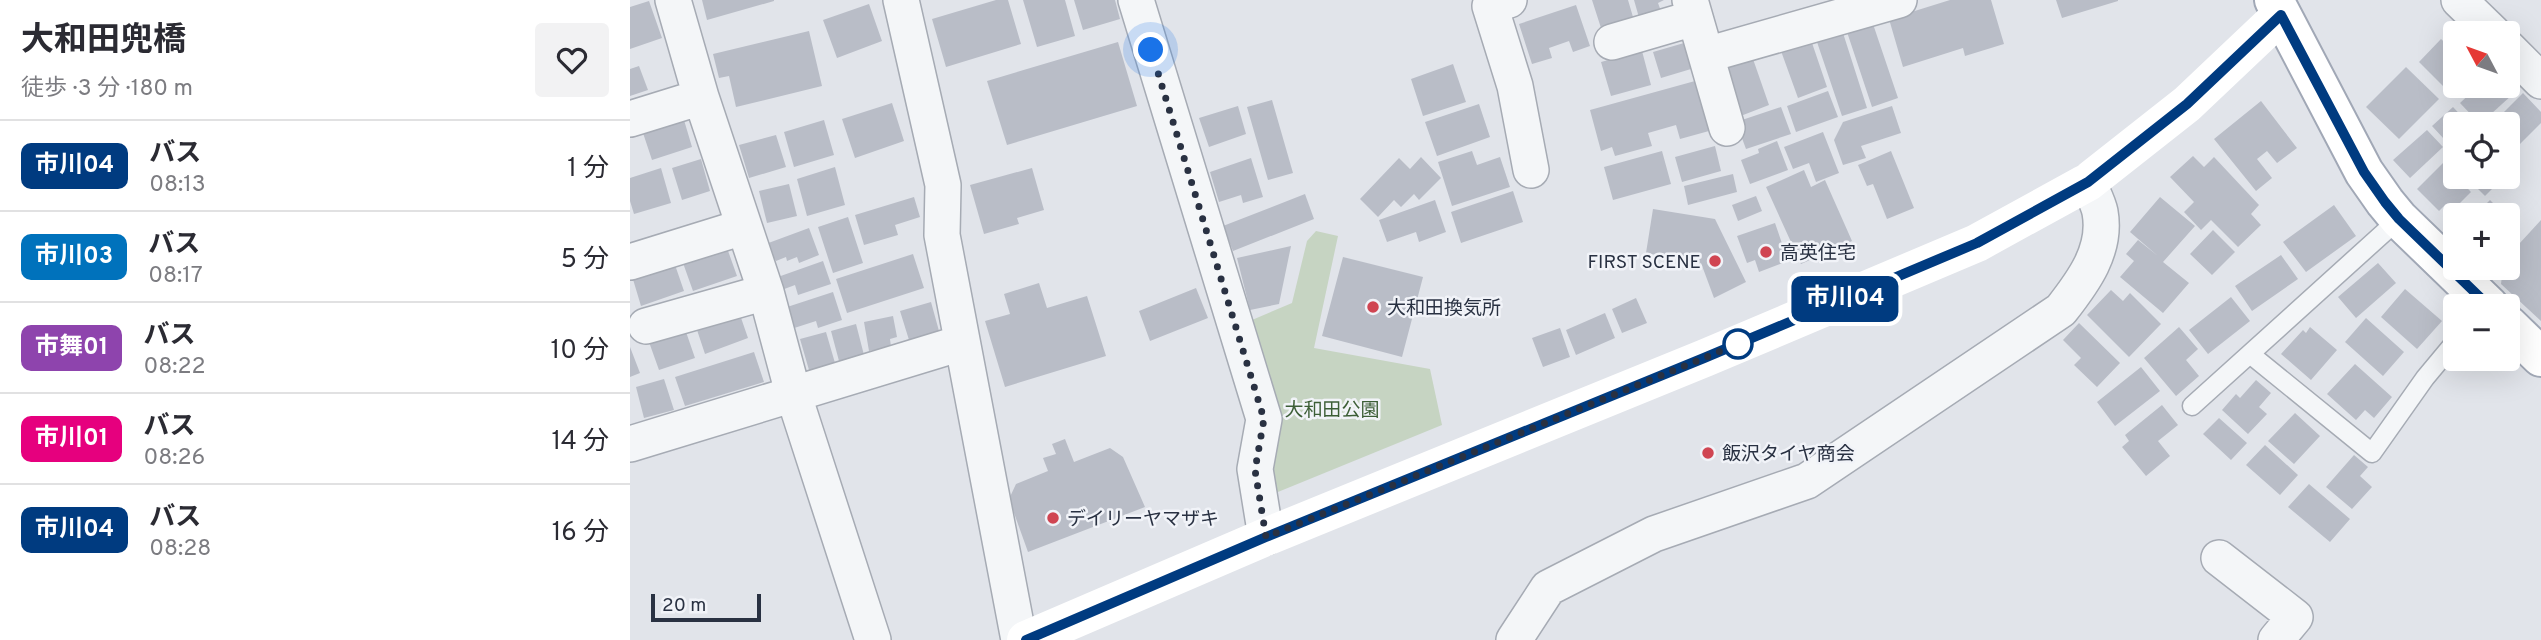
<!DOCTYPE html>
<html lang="ja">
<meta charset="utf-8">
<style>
:root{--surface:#fff;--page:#f2f2f3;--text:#2b2b33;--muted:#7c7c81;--line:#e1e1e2}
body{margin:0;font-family:Overpass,"Noto Sans JP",sans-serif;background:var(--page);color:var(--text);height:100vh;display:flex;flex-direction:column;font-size:26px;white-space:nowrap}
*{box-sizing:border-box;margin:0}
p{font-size:23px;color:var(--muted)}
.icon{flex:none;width:38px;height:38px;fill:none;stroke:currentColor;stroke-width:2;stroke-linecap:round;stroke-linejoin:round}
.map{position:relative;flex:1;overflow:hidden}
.sheet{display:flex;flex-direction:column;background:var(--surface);width:630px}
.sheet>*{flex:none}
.badge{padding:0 14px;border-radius:10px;font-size:24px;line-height:46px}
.needle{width:46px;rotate:311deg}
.controls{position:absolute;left:1813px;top:21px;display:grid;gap:14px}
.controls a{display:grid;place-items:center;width:77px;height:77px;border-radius:7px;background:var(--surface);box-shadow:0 7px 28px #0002;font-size:35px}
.scale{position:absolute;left:21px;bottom:18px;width:110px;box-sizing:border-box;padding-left:7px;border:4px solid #293142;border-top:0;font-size:19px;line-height:24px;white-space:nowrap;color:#293142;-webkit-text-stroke:5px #f1f3f8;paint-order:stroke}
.you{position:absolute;width:35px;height:35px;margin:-18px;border:5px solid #fff;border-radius:50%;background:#1a73e8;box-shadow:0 0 0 10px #1a73e833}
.map>.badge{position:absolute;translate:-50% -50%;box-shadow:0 0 0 4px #fff}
.round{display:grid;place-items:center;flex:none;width:74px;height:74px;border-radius:7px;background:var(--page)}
.headline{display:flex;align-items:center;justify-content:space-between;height:119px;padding:0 21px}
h1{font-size:33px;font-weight:700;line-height:52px}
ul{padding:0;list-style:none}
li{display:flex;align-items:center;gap:21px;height:91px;padding:0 21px;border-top:2px solid var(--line)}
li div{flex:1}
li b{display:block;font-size:26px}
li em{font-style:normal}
li .badge{min-width:77px;font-weight:700;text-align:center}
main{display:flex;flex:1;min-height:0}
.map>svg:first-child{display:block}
</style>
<main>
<section class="sheet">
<div class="headline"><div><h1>大和田兜橋</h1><p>徒歩 · 3 分 · 180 m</p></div><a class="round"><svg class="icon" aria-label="heart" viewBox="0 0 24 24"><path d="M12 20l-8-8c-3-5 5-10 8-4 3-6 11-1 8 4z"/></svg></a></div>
<ul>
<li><span class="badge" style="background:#003b80;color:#fff">市川04</span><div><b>バス</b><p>08:13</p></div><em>1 分</em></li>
<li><span class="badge" style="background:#0072bc;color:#fff">市川03</span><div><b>バス</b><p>08:17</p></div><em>5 分</em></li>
<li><span class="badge" style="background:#8e44ad;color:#fff">市舞01</span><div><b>バス</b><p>08:22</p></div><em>10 分</em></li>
<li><span class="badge" style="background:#e6007e;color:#fff">市川01</span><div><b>バス</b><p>08:26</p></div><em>14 分</em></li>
<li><span class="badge" style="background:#003b80;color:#fff">市川04</span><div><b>バス</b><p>08:28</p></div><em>16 分</em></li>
</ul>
</section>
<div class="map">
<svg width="1911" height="640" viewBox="0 0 1911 640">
<rect width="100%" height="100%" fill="#e1e4ea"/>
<path fill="#c6d4c2" d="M686,231L708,236L684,348L800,369L812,425L643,494L615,323L662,303L677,241Z"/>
<path fill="#b9bdc7" d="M72,0H144V1L77,20Z
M366,0H378L391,44L316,67L302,19Z
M393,0H435L445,36L407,47Z
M444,0H485L490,19L453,30Z
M962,0H998L1003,17L971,28Z
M1004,0H1034L1028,3L1032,14L1010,21Z
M1320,0H1361L1374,44L1335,56L1333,48L1273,67L1259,19Z
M1426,0H1488V1L1432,18Z
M19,1L32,38L0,49V7Z
M239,4L252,41L207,58L193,20Z
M946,5L960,46L943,52L939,41L919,48L922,58L902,64L889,24Z
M1243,24L1268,98L1242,107L1217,32Z
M179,31L192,86L106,107L99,76L89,78L83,54Z
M1213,33L1237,108L1212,116L1187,42Z
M1811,39L1825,52V86H1832L1822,95L1789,62Z
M1181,40L1197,87L1168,98L1151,51Z
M488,42L507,106L377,145L357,81Z
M1054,43L1061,69L1031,78L1023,52Z
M1012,51L1021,85L981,96L971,62Z
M1123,59L1139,105L1108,117L1092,70Z
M823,64L836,102L793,116L781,79Z
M9,66L18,90L0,96V69Z
M1776,67L1809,99L1769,139L1736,107Z
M1878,68L1893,85L1850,124L1830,103L1848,86H1878Z
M1065,81L1079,131L1050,139L1046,125L1018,133L1022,146L985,156L982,147L971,151L960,110Z
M1198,91L1208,117L1166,132L1157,106Z
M1893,93L1911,112V123L1878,156V124H1862Z
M642,100L663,173L638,180L617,107Z
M1631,101L1667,148L1647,163L1637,151L1627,159L1642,178L1626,191L1584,139Z
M262,103L274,141L225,158L212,119Z
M849,104L860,137L807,156L795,122Z
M608,106L616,134L579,147L569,118Z
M1262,106L1271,133L1231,146L1236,158L1213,165L1204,140L1213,122Z
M1151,107L1161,134L1116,149L1106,122Z
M1823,107L1839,124H1825V151L1802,126Z
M54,120L62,147L22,160L13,133Z
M194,120L204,155L164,167L154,132Z
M1797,130L1813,147L1780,178L1763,160Z
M1193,132L1209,173L1186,182L1179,163L1163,169L1154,147Z
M146,135L156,167L119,178L109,145Z
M1147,141L1158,170L1120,184L1111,160L1129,153L1128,149Z
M1085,146L1091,171L1052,182L1045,157Z
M842,151L847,165L870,157L880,187L822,206L808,162Z
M1032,151L1041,184L983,200L974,167Z
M1261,151L1284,208L1257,219L1243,184L1237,186L1228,165Z
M1563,156L1574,167L1584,157L1629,205L1621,214L1631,225L1608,247L1581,220L1571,230L1554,212L1564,202L1540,177Z
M791,157L811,178L789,200L784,194L771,207L764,200L748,217L730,199L769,158L780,169Z
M621,158L633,197L613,203L611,195L589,202L580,172Z
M71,159L80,191L52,200L42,168Z
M1813,163L1841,192L1823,210L1816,204L1809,211L1787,189Z
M205,167L215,205L177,216L167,179Z
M31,168L41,203L4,214L0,201V178Z
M402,168L414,210L387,218L389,224L354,234L340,185Z
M1174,170L1181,187L1195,180L1222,241L1171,264L1136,187Z
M1103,174L1107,192L1058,205L1054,186Z
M1836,177H1874L1855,196Z
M159,184L167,216L137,223L129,191Z
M883,191L893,222L831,243L821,212Z
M675,194L684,219L603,251L593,226Z
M1126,196L1132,211L1108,221L1102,205Z
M284,197L290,217L265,225L268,235L234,245L225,215Z
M1530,197L1565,226L1533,262L1559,283L1533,313L1490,277L1504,261L1496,254L1508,240L1528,256L1500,232Z
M805,200L816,232L789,242L786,232L757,242L749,220Z
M1860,200L1875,215H1845Z
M1704,205L1726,236L1676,272L1653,242Z
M1023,209L1085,219L1116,282L1084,298L1071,263L1016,253Z
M218,217L233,263L203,273L188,227Z
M1878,218L1887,228L1878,237Z
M1911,220V321L1871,284L1873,268H1878V256Z
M1145,223L1158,261L1129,272L1125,260L1117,263L1107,236Z
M179,228L189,255L169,263L167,257L157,261L156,257L146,261L143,256L138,258L133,245Z
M1583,230L1605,252L1582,275L1560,254Z
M661,246L649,304L620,310L607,258Z
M97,248L107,276L63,291L53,263Z
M283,254L294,288L217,313L206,279Z
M1651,255L1668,279L1622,311L1605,286Z
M713,257L793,277L772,357L692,336Z
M193,261L201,284L168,295L165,285L149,291L145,278Z
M44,262L54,291L11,306L2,276Z
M1748,263L1766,283L1726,318L1708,297Z
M409,283L417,308L457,296L476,356L375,387L355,321L380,314L374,294Z
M566,288L578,318L520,341L509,311Z
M1775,289L1812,321L1787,349L1751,317Z
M1481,290L1493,301L1500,293L1531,324L1499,357L1457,315Z
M203,292L212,320L188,328L186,321L158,330L151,309Z
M1601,297L1620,321L1578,354L1559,330Z
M1006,298L1017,323L992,333L982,309Z
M301,302L309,331L279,340L270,311Z
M109,312L118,338L75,354L66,327Z
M975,313L985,338L946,355L936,330Z
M263,316L267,337L260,339L261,347L239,351L234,322Z
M1736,318L1774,352L1753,376L1715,342Z
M1449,323L1490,363L1467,387L1444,365L1451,358L1433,340Z
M226,324L234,355L209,361L201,331Z
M1549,327L1568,349L1556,360L1569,376L1546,396L1514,358Z
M1680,327L1707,350L1681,380L1651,354L1673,330L1676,333Z
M930,328L940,357L913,367L902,338Z
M55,329L65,358L29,370L19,342Z
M196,332L205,363L179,370L170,339Z
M0,347L10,373L0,377Z
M124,352L134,382L55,406L45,377Z
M1725,364L1762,397L1744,418L1735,410L1726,420L1697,394Z
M1511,367L1530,391L1485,426L1467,402Z
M34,379L44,410L14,418L6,387Z
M1626,380L1641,393L1629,407L1637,414L1618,434L1592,410L1606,394L1610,398Z
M1532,405L1548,425L1528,441L1540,456L1516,476L1492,447L1499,441L1495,435Z
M1665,413L1690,436L1664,464L1638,441Z
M1589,418L1617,443L1601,460L1573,434Z
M435,439L444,462L480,448L493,457L515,507L398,552L379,499L386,484L418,471L413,458L426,454L422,444Z
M1635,445L1668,475L1650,495L1616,465Z
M1724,455L1738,467L1730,476L1742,487L1722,509L1696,487Z
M1679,484L1720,519L1700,542L1658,507Z"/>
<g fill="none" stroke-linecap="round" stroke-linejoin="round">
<defs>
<path id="lane" d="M1620,354L1742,453L1795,378L1825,342
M1562,406L1769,219"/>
<path id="street" d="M43,0L71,97L136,292L163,393L243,640
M271,0L313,185L312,235L389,640
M506,0L634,419L625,469L636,537
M879,0L860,6L885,86L901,170
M1060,0L1097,128
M1829,0L1863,33
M982,42L1064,18
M1878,48L1911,81
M1076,55L1269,0
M0,119L71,97
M0,262L113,227
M16,326L136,292
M0,444L331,343
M1589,558L1665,617L1646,640
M884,640L918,588L1024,534L1177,481L1431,310C1453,282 1477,250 1470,212C1468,202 1462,192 1458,182"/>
<path id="primary" d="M1644,0L1734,172L1755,202L1769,219L1859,306
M1878,325L1911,357"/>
</defs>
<use href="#lane" stroke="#a6abb4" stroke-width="21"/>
<use href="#street" stroke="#a6abb4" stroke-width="38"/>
<use href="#primary" stroke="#a1a8b6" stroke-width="42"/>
<use href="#lane" stroke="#f4f6f8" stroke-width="18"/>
<use href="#street" stroke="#f4f6f8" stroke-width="35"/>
<path stroke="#fff" stroke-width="38" d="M396,640L636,537L1075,358L1347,243L1458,182L1557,104L1651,15"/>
<use href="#primary" stroke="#fff" stroke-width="38"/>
</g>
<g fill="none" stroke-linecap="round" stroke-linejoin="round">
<defs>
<path id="line" d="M396,640L636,537L1074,358L1347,243L1458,182L1557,104L1651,15L1734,172L1755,202L1769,219L1859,306"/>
</defs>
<use href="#line" stroke="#fff" stroke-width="16"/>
<use href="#line" stroke="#003b80" stroke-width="10"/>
<path stroke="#293142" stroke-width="7" stroke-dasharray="0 12.6" d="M521,50L634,419L625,470L636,537L1108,344"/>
</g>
<g fill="#d04552" stroke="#f1f3f8" stroke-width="2.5">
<circle cx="1136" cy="252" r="7"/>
<circle cx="1085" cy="261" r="7"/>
<circle cx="743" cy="307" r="7"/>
<circle cx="1078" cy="453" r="7"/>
<circle cx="423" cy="518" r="7"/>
</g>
<circle fill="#fff" stroke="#003b80" stroke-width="3.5" cx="1108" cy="344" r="14"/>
<g text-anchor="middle" stroke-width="5" stroke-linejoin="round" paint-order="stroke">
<g font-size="19" fill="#293142" stroke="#f1f3f8" text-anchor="start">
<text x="1150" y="259">高英住宅</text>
<text x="1071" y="268" text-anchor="end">FIRST SCENE</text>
<text x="757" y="314">大和田換気所</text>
<text x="1092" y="460">飯沢タイヤ商会</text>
<text x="437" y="525">デイリーヤマザキ</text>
</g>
<g font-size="19" fill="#3c5e36" stroke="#f1f3f8">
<text x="702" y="416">大和田公園</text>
</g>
</g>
</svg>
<div class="controls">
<a><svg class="needle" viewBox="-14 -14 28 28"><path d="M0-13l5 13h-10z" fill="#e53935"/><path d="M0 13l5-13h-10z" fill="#7c7c81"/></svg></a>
<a><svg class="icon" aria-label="locate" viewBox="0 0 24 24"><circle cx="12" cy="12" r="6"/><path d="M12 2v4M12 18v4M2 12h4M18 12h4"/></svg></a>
<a>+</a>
<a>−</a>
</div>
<div class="scale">20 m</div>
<div class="you" style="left:521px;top:50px"></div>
<b class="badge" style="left:1215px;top:299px;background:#003b80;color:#fff">市川04</b>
</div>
</main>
